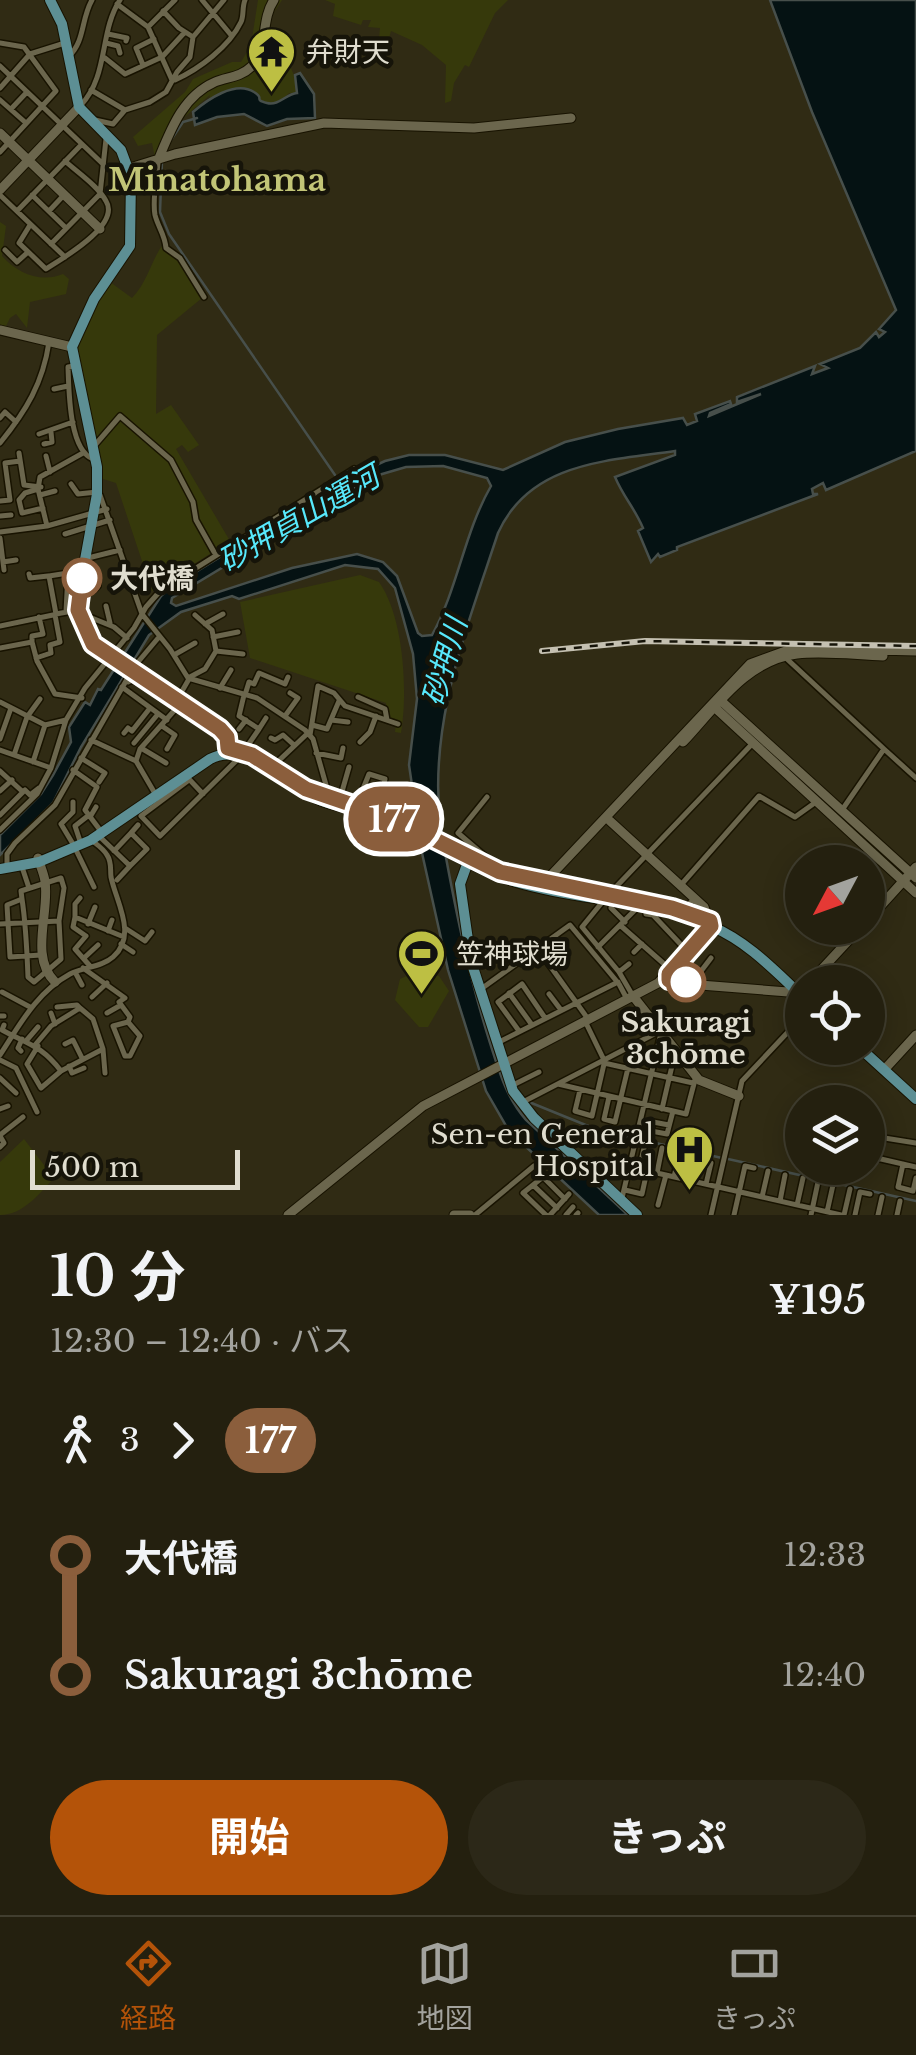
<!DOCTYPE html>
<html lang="ja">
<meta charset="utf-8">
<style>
:root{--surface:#24200f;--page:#2c2818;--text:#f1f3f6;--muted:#a3a39e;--line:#413e2f;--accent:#b45309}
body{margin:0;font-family:"Libre Baskerville","Noto Sans JP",serif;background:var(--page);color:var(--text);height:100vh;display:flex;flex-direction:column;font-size:38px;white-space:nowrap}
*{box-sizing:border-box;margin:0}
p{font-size:32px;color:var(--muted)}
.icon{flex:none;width:55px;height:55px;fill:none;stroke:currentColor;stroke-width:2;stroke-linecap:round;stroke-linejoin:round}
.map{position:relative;height:1215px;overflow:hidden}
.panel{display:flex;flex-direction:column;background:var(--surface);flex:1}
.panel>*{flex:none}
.badge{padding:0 20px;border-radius:32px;font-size:35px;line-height:65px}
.needle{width:65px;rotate:229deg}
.fabs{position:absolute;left:785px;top:845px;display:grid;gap:20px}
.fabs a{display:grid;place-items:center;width:100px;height:100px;border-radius:50%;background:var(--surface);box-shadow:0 5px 25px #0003,0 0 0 2px var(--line);font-size:50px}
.scale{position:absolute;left:30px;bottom:25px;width:210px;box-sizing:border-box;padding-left:10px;border:5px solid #e0ddcf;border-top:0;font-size:28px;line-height:35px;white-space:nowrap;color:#e0ddcf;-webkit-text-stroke:8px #161409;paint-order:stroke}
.map>.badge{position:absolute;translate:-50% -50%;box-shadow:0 0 0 5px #fff}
.legs{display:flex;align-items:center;gap:15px;height:110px;padding:0 50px;font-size:32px}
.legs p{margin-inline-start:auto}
.overview{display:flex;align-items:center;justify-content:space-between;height:170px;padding:0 50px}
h1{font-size:55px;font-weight:700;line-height:75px}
.cta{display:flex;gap:20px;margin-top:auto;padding:20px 50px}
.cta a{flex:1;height:115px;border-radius:60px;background:var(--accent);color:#fff;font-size:40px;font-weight:700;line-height:115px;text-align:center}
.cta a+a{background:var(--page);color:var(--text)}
ul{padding:0 50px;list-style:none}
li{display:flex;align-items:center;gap:35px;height:120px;font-size:38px}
li i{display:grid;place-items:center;width:15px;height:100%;margin:0 12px;background:currentColor}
li i::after{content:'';width:25px;height:25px;margin:-12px;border:8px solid;border-radius:50%;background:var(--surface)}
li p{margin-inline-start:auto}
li:first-child i{background:linear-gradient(#0000 50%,currentColor 0)}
li:last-child i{background:linear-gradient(currentColor 50%,#0000 0)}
.dock{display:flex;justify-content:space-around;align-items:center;height:140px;border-top:2px solid var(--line);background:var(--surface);font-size:28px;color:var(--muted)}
.dock a{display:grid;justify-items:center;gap:5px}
.dock .selected{color:var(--accent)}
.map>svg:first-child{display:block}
</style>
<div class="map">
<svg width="916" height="1215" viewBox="0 0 916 1215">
<rect width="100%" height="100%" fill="#302b14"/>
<path fill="#36390b" d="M258,0H282L267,23C276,48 297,66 297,93H289L280,102L270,104C237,89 248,84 209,99L210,95L167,132L155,158L152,143L138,146L133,137L185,92L193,79L232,62H241L251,45Z
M325,0H508L495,13L469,67L465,65L454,83L451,101L445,103L446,65L422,45L391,31L388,42L379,40L380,28L368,27L371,20H363L361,25L333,16L335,4Z
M0,222L6,226L2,256C18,274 41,283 63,274L69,279L66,294L30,302L27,328L16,314L10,318L5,328L0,326Z
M163,244L166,252L177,258L202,298L157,335L156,414L171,405L199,445L188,452L182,445L176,449L230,541L152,591L116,483L100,478L77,346L86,320L110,282L132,298C148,281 150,263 163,244Z
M360,575L379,582C404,617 408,692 401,733L395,732L396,722L388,719L386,703L250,658L240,602Z
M419,970L439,976L449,991L428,1027H419L395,1000L400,979Z
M24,1139L54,1178C39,1194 23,1215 0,1215V1162Z"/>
<path fill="#051213" stroke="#474f4b" stroke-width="2.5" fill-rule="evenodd" d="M770,0H916V451L826,490L823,483L812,489L813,494H818L677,547V550L660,557L658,554L651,562L638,531L643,528C634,507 624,498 615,477L675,455V451C607,461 530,462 498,533C466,631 427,726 441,830C454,903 468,973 490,1043C499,1071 506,1097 526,1120L628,1215H599L509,1131L486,1091L448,970L422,853L409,765L417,699L413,654L395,588L378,569L345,565L239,599L232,596L181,612L149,635L81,747L53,803L0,855V835L41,794L53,775L71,742L69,727L85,702L90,705L98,689L101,690L161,596L173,586L350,477L385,461L409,455H445L503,470L565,442L618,429L683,418L687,425L697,421L695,414L730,401L731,404L710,413L709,416L761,394L737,402V397L815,366L812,374L828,368L820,364L860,348L876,332L879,337L885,332L879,329L896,310L812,112ZM443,466L487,478L491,486C464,533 458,588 432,635L422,636L418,633L397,576L383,562L357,554L292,568L176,606L171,603L172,598L372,477L406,467Z
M300,73L314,94L315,118L287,119L267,126L244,114L217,117L195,125L193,112C207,100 235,80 254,92C266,99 252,99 267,103C279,106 286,94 297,93L295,75Z"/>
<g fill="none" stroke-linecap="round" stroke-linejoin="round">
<path stroke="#474f4b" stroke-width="2.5" d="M171,140L183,122L197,118
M162,161L160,212L169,234L335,475
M529,1102L598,1130L722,1158
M728,1159L916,1201"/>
<defs>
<path id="street" d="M202,0L231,35
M117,4L148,27L172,80
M163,11L179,28L193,37
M148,27L175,0
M108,34L127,38L126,41
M0,43L24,47L56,91L0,152
M106,43L118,46L120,53
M69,56C85,41 81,19 92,0
M105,58L125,74L162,57L185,32
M143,65L136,48L154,39
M0,66L104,165
M175,80C199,69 229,47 241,22C244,16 242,7 245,0
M0,88L30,54L65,43
M91,90L125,110L150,102L166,92L177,72L190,57L193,37L224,0
M0,100L26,123
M81,105C109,75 99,32 120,0
M11,109L27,92
M95,120L113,124L125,110
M158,162C157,178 152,199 155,215C158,227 165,235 166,248L180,258L204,297
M0,195L65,257
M32,195L66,228
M17,211L82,144
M49,211L64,195
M30,225L19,243L46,269C63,258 121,225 106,201C98,186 77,172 65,161
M51,244L100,194L106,139
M5,250L17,262L28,252
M74,366L68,367C69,391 69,450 93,459
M54,389L68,386
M0,418L5,412L16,422
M39,434L73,422
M0,443C26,411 43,383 49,342
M44,444L52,442L51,432
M95,445L120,416L171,460L193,502L196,520L214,552
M19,453L24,485L41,487
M46,456L50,472
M71,484L78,494L97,492
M38,489L25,493L19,500L22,513L43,508
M40,495L55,491
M100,495L142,614L170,649L188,678L257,698L305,730L313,739L328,792L327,802
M0,501L10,500L5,463L20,461
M0,516L11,515
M47,526L38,489L40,477L83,453
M0,532L47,526L107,509
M65,534L110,520
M0,538L4,570
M88,558L120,550
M3,562L16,560
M29,574L30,578L48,576
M82,578L96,576L98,586L94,590H82
M106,606L110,623
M66,612L68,573L49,576L56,614L78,610
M82,614L114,627L127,638
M205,624L223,614
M0,626L53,615
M213,637L238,632
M32,642V636L43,634L39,617
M0,648L32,642L37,661L55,694L82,698
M216,651L243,654
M174,655L195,643
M36,658L51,653L50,645L60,642L55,615
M787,659L884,749L842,810
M133,668L159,637
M188,678L205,669L216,651L212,630L195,615
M128,682L132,680L147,687L149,683
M122,687L167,720
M220,688L231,670
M244,695L239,716L259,729L266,718
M245,695L249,682L254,684L259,673L285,684L288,677
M358,697L385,709L387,720
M178,698L189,679
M0,702L45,725L66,720
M285,716L298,698L290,693
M331,720L348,722
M312,725L327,729L339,701
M162,726L175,735L167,749
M239,729L246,720
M124,733L128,728L132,731L150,708
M310,735L318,686L334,693L345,706L398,724
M271,738L275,740L283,735L294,745
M0,739L11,708
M91,740L136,761L157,797
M360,742L370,732L376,716
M134,743L158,714
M141,748L166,763
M884,749L916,778
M0,750L51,768
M244,751L259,729
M316,753L341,758L343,748
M14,755L27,717L40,699
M81,758L105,773L99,782
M136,761L140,749L181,703
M33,762L45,725
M271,768L308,733
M73,770L97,787L85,810L100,830
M0,771L23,792L0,815
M188,778L203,794
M189,780L141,816L160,836L241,756
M0,791L12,780
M23,792L25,790L30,795L39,788
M487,797L458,833L493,863L522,874L521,878
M339,802L349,767
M356,806L369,774L385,779L377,812
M90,817L96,807
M0,830L37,794L51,768L66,720L85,688L134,628L146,607L161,590L354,469
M131,833L138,825
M99,836L130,866L147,849L131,833L114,851
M80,841L75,826L89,815
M73,844L61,824L73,812V802
M75,848L94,887
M7,866V854L15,843L55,805L130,674
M22,867L29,888
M522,874L538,878
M117,880L130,866
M680,886L759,796L795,817L816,802
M611,897L614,889L753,743
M22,899C26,925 27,951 28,977L34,982L61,959L59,921L64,888L61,878L21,891L22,899L7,905L10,957L41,955
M604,900L582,927L619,972L633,996
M612,902L611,908L625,922
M672,908H685L694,899
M647,909L646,914L653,915L686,950
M75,917V904L80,898
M0,924L59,921
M88,924L95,907
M621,926L671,970
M125,928L145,941L152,932
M108,931L112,920
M121,944L133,952
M598,947L638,907
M538,949L588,1019
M634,952L642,944
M84,958L98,945
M90,966L75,949L86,936L73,927L75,917L124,937
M83,968L125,998L119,1002L130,1017L128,1022L140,1036L130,1056H125L113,1026L128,1022
M75,972L82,985
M619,972L629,964
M692,983L711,958
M481,989L570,925L619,984L627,999
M2,992L30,1007
M509,993L532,1025
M549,994L561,1010
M92,997L107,983
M57,1007L77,1005L80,1008
M51,1013L55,1024
M107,1013L121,1005
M0,1016H4
M585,1021L604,1060
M4,1025L2,1030C28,1044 42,1046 61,1071L41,1088L27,1064L38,1046
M519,1031L498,1002L522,984L545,1018
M26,1041L38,1027
M499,1042L618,982
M65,1044L73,1040L82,1058
M35,1045L51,1026L80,1008L93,1019L103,1049L61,1071
M103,1049L105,1073
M21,1051L18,1048L22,1039
M0,1055C20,1024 37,992 70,974C83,967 102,967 113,957C138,935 116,902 111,877C110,869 112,862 107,855C103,848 96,844 90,839
M0,1060L16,1068L37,1112
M604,1063L693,1083
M69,1066L72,1073L84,1068
M0,1078L16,1093
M558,1084L686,1114L696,1076
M511,1086L539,1072
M580,1090L575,1111L592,1116L604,1064
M609,1097L604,1119L615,1122L628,1068
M521,1103L660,1031
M0,1109L8,1106
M662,1109L675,1053
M669,1125L653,1122L651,1131L667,1134L673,1111
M0,1135L23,1117
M0,1136L4,1143L0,1147
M872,1136L916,1143
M868,1156L916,1167
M613,1163L841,1215
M903,1164L898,1187L913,1191L916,1178
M639,1169L645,1144
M657,1173L662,1148
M674,1177L680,1151
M683,1179L688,1160
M706,1184L711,1163
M534,1186L557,1208
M625,1190L642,1194L647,1171
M762,1197L768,1171
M622,1198L661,1033
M780,1201L785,1175
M658,1205L666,1175
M797,1205L803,1178
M827,1212L833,1185
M475,1215L534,1166
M546,1215L523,1193L543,1177L565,1199
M550,1215L569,1194
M566,1215L573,1207
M576,1215L578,1213
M711,1215L742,1081L802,1017
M734,1215L745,1166L754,1168
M811,1215L818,1182
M844,1215L850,1189
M855,1215L860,1192L870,1194
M878,1215L882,1197
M897,1215L900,1201"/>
<path id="secondary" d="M0,133L100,229
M159,158C171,129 183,96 215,82C227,77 241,77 251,67C269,50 260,20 274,0
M130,168L175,154L324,123L474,128L571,118
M0,190L79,107
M0,330L72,347
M719,699L916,878
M712,705L916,893
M683,742C716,707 746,660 797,654C825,651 855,655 883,656
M38,858C40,865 44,874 45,881C50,913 29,956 55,982
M540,887L750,664L794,648L916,651
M868,920L916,867
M662,982L801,993
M810,982L860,928
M633,996L699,1080L739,1096
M884,1070L916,1035
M288,1215L423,1106L658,983L711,926L704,907L610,821
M454,1215H470"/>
<path id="primary" d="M50,0L62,24L79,107L121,150L131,177L130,246L94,299L72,347L97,467V494L78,598C78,616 83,632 96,646L220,729L227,737L228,752
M469,859L460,884L471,961L513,1091L534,1118L637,1215
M0,869L39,862L91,840L210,759C247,739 289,790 325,802C346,809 369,812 390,822C432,840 469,867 513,881C578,901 650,899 713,927C748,942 775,971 802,996
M860,1048L916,1099"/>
</defs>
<use href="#street" stroke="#181300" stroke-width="8"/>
<use href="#secondary" stroke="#181300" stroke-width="11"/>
<use href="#primary" stroke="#181300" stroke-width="12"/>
<use href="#street" stroke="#6b664d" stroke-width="5"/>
<use href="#secondary" stroke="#6b664d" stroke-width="9"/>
<use href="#primary" stroke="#5d8f94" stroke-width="10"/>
<defs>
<path id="rail" d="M542,651L645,641L916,646"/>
</defs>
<use href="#rail" stroke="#c4c0b1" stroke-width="6"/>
<use href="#rail" stroke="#161409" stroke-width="2.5" stroke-dasharray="8" stroke-linecap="butt"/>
</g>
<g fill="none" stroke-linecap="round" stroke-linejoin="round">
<defs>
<path id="line-1" d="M82,578L78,610L93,644L220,729L227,737L228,748L252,755L306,789L391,818L500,872L672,908L710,921L711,926L669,974V980L686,982"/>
</defs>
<use href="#line-1" stroke="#fff" stroke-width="22"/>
<use href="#line-1" stroke="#8b5e3c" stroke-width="15"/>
</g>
<defs>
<symbol id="temple-pin" viewBox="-11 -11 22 30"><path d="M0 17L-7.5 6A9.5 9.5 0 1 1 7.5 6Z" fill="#bdbf43" stroke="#161409"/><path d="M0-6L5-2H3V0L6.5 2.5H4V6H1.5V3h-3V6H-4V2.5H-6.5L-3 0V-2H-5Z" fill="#111"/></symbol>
<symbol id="stadium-pin" viewBox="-11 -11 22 30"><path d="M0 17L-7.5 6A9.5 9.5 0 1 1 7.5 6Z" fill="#bdbf43" stroke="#161409"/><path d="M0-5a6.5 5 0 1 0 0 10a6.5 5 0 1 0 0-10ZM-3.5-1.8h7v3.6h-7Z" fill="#111"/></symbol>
<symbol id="hospital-pin" viewBox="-11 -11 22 30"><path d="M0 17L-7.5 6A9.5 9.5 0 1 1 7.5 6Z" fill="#bdbf43" stroke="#161409"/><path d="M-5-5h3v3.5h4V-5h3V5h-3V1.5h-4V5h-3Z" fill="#111"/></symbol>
</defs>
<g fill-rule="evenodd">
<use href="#temple-pin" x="244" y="24" width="55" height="75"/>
<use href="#stadium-pin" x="394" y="926" width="55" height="75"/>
<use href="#hospital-pin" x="662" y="1122" width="55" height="75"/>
</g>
<g fill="#fff" stroke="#8b5e3c" stroke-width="5">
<circle cx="82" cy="578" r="18"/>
<circle cx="686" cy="982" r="18"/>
</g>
<g text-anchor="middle" stroke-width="9" stroke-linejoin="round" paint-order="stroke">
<g font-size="28" fill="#e0ddcf" stroke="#161409" text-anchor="start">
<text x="306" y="62">弁財天</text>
<text x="456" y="964">笠神球場</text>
<text x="654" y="1144" text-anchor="end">Sen-en General<tspan x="654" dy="32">Hospital</tspan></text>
</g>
<g font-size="28" font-weight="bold" fill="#e0ddcf" stroke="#161409" text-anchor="start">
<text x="110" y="588">大代橋</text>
<text x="686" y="1032" text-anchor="middle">Sakuragi<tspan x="686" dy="32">3chōme</tspan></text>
</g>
<g font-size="30" font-style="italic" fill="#57e8fb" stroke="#161409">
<text transform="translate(299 519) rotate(-30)" y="10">砂押貞山運河</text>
<text transform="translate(445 662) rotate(-74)" y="10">砂押川</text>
</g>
<g font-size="32" font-weight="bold" fill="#c2c577" stroke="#161409">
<text x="217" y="191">Minatohama</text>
</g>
</g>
</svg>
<div class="fabs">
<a><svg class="needle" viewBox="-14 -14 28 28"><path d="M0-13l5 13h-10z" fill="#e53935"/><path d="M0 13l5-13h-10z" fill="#a3a39e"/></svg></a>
<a><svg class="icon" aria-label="locate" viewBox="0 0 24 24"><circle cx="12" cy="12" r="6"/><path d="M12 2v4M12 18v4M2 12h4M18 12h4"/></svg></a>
<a><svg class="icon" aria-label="layers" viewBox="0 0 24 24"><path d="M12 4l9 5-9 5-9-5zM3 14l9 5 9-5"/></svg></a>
</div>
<div class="scale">500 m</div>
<b class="badge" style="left:394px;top:819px;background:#8b5e3c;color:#fff">177</b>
</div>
<section class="panel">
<div class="overview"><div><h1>10 分</h1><p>12:30 – 12:40 · バス</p></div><b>¥195</b></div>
<div class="legs"><svg class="icon" aria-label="walk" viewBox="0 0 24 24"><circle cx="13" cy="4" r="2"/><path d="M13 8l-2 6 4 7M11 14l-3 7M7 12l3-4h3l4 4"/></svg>3<svg class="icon" aria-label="forward" viewBox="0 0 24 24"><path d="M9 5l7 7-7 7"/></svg><b class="badge" style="background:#8b5e3c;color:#fff">177</b></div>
<ul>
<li><i style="color:#8b5e3c"></i><b>大代橋</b><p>12:33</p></li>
<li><i style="color:#8b5e3c"></i><b>Sakuragi 3chōme</b><p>12:40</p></li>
</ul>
<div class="cta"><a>開始</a><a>きっぷ</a></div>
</section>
<nav class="dock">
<a class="selected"><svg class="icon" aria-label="directions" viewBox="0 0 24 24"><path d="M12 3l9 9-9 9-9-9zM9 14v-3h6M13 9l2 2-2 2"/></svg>経路</a>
<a><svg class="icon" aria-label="map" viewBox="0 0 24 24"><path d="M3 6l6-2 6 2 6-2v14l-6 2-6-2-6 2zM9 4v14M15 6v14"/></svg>地図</a>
<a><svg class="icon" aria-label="tickets" viewBox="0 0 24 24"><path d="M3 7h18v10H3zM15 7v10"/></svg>きっぷ</a>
</nav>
